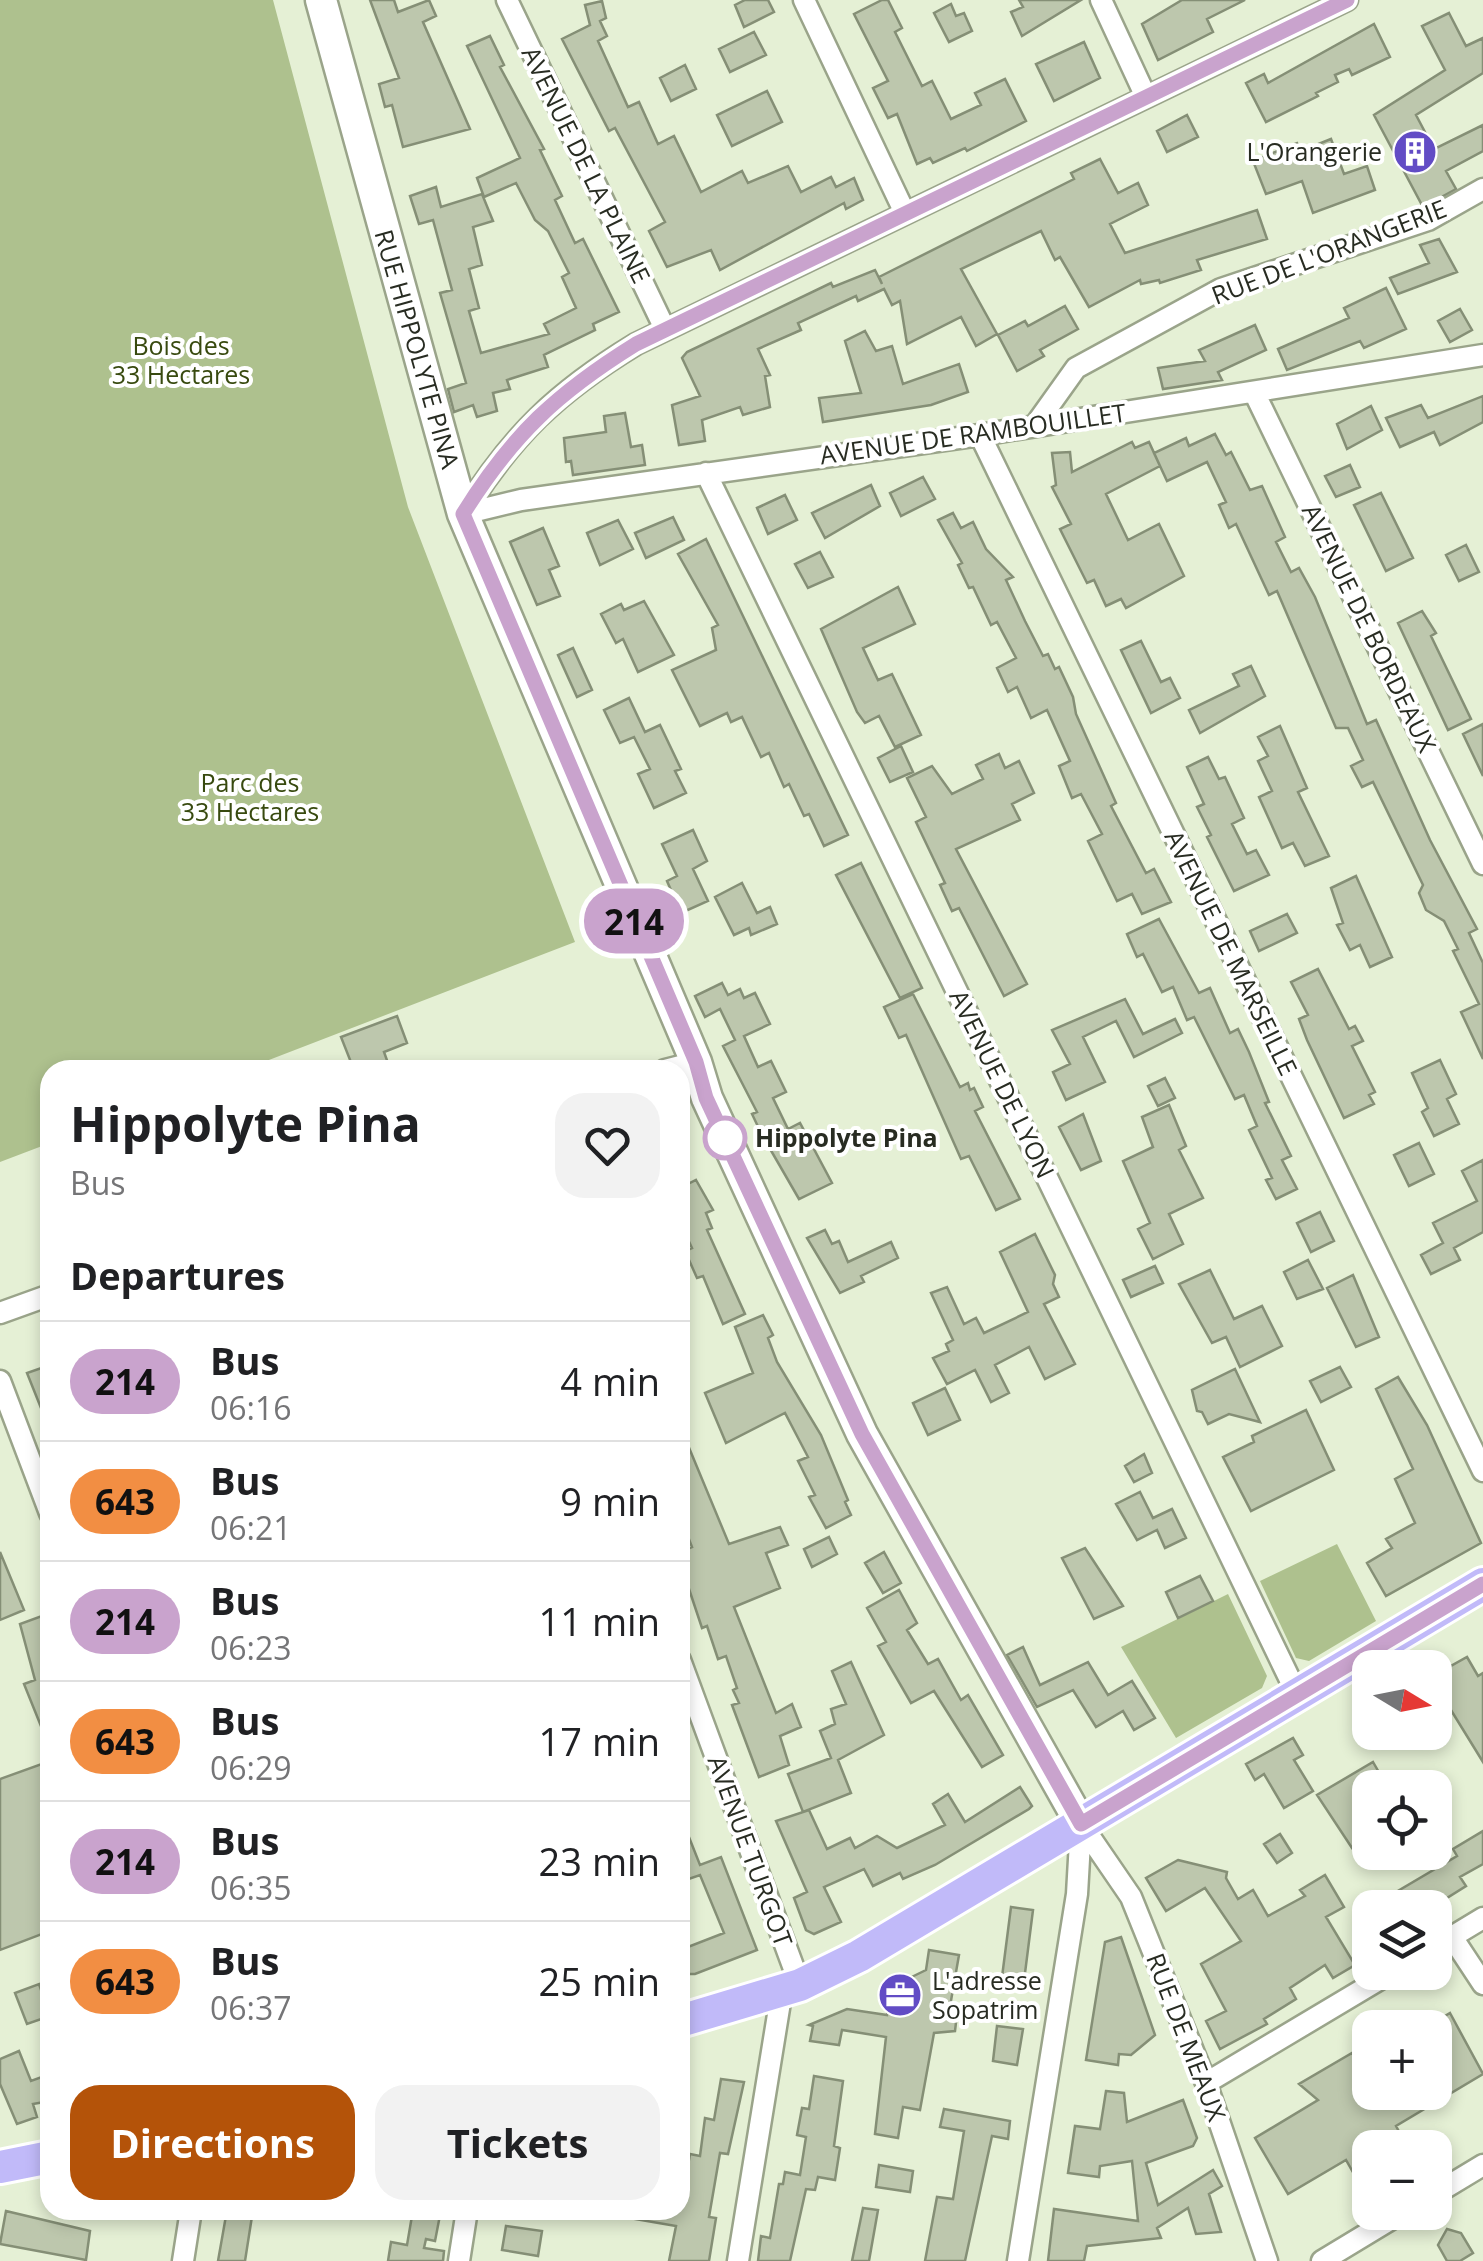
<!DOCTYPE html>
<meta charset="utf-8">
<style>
:root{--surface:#fff;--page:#f2f2f2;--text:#202124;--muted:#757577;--line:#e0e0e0;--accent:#b45309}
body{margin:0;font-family:"Open Sans",sans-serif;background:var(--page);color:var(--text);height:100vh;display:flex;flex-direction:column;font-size:38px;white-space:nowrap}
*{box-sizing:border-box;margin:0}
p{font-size:32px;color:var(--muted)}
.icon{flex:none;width:55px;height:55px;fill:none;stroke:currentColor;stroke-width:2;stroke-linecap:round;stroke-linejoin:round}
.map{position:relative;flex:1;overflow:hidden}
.sheet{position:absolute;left:40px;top:1060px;width:650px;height:1160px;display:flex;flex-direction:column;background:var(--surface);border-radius:30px;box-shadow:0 5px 15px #0003}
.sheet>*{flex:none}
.badge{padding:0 20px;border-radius:32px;font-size:35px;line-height:65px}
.needle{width:65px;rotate:100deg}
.controls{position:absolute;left:1352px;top:1650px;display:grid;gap:20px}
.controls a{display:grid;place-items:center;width:100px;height:100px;border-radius:20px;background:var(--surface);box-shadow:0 5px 15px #0003;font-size:50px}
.map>.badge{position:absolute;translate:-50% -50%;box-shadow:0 0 0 5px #fff}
h2{padding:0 30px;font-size:38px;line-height:90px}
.round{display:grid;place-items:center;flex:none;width:105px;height:105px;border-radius:30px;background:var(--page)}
.summary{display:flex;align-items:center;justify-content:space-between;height:170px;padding:0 30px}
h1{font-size:48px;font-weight:700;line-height:75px}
.primary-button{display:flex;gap:20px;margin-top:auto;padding:20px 30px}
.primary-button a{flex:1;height:115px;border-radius:30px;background:var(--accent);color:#fff;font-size:40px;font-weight:700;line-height:115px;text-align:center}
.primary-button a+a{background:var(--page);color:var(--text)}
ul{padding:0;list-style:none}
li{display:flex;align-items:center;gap:30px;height:120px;padding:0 30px;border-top:2px solid var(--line)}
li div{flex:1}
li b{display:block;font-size:38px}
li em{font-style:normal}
li .badge{min-width:110px;font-weight:700;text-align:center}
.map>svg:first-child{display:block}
</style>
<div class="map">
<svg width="1483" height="2261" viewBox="0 0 1483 2261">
<rect width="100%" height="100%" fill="#e5f0d5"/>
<path fill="#aec18e" d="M0,0H273L408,507L575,942L243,1070H50V1143L0,1162Z
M1337,1544L1376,1621L1309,1661L1296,1658L1260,1581Z
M1228,1594L1267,1676L1262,1688L1176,1738L1121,1647Z"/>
<path fill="#bdc7ad" stroke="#858f76" stroke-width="2.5" d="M370,0H394L398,12L429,0L436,16L423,22L470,129L403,147L392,105L385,107L379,84L399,78Z
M745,0H768L774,12L744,27L735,5Z
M882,0H888L902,28L895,32L922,86L932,81L951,119L981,105L975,93L1005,79L1026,121L967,151L965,148L933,163L930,158L917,164L897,114L888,118L873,88L888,81L854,14Z
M1019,0H1081L1022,36L1011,12L1023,7Z
M1182,0H1245L1207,19L1213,32L1158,60L1142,24Z
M602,1L606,18L600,21L607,36L598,41L628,107L639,102L658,144L674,136L701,192L742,171L748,183L788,166L801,192L831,177L836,187L854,178L863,200L846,209L844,203L720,270L711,250L667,267L649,231L665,222L615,128L609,131L562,39L590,25L585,5Z
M951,4L956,16L964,13L972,31L949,42L934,13Z
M1449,13L1466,46L1483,38V73L1416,115L1434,149L1483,125V151L1446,171L1456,189L1423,207L1374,115L1445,70L1422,26Z
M1374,24L1390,57L1352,75L1349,69L1335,75L1338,82L1316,93L1318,96L1266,122L1246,83L1264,74L1268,83Z
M754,32L766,55L730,72L719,49Z
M490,36L504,65L500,67L544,149L540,150L562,196L555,200L575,243L583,239L619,312L593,324L595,330L544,355L548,367L507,380L510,389L493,393L497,411L477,417L473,405L454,412L448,389L466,383L440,293L452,290L433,220L419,224L410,196L436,187L441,207L482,194L493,221L473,227L482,265L469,269L479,308L469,311L481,353L549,334L544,324L576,308L562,277L569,273L548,231L535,220L516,183L484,197L477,178L520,158L467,46Z
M1084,42L1100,78L1054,101L1036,64Z
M685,65L696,89L671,101L660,78Z
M767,91L782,122L732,146L717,115Z
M1187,115L1198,137L1167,152L1157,131Z
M1331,139L1344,174L1367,166L1375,190L1313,213L1302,181L1266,194L1253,161L1297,143L1301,151Z
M1100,159L1118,193L1138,183L1148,205L1110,224L1125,253L1257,210L1267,239L1197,260L1201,270L1160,283L1159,280L1141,284L1140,280L1089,307L1060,257L1055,260L1041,231L961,269L997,334L976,346L961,317L907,344L900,301L892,305L884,289L858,301L856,296L798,323L801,330L758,349L770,375L765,376L770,407L743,415L740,407L702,420L705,441L679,445L672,405L700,396L682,358L687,352L831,283L833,287L875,270L882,284L879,277L1074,179L1071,173Z
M1439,239L1457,272L1398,294L1390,278L1429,263L1420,245Z
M1386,288L1406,329L1364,348L1360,341L1287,370L1278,349L1349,318L1344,308Z
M1065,306L1078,329L1040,350L1044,356L1017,371L998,335L1025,321L1028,326Z
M1460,309L1472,330L1450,342L1438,321Z
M1255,325L1266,350L1218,372L1222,380L1163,389L1158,368L1205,361L1199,350Z
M865,331L876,351L892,346L903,384L959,364L968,392L931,405L823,422L819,398L861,393L845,341Z
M1483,396V422L1440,445L1434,432L1400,447L1386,418L1421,405L1428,418Z
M1371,406L1382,430L1347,449L1337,424Z
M625,413L631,447L642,445L645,465L573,475L571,461L566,462L564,438L606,432L604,416Z
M1215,434L1226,455L1231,452L1250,490L1262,486L1285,537L1276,542L1291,572L1299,568L1315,597L1367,724L1376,720L1430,840L1477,929L1469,933L1483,963V1059L1461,1012L1479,1004L1453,951L1458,949L1444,921L1426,910L1419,893L1423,885L1373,782L1362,787L1351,766L1363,760L1348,728H1336L1277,591L1269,595L1236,524L1229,528L1219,505L1226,502L1207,462L1167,481L1154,453L1186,438L1189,446Z
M1132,442L1135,448L1149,442L1160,466L1106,494L1128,540L1159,524L1184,576L1126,608L1121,599L1106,606L1094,580L1087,583L1060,529L1071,524L1052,487L1056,485L1052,453L1070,452L1072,472Z
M1350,465L1360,487L1336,497L1325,476Z
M923,477L935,499L901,516L890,493Z
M871,485L880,506L825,538L812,513Z
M1381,493L1413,558L1386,571L1354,505Z
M785,495L797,520L768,534L757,508Z
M953,513L961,528L973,522L986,549L1013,577L1006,580L1025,621L1043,656L1048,654L1055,669L1059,667L1073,697L1076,714L1116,803L1111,806L1146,873L1154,869L1171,902L1142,914L1132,894L1117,901L1088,841L1102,834L1081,794L1072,798L1059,766L1070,761L1047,710L1031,718L1017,687L1008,692L997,668L1016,658L997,622L991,625L973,587L969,588L958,565L962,563L938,520Z
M673,517L684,540L646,558L635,533Z
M618,520L633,549L600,565L587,533Z
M543,528L559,566L549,570L560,596L537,605L510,542Z
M706,539L848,835L824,846L809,814L804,816L789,784L784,787L769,753L761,757L742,717L731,722L727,713L700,726L672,670L716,650L712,628L718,625L678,554Z
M1466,545L1479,572L1459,581L1446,555Z
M820,552L833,577L808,588L795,564Z
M898,587L915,624L863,648L878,680L892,674L921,735L895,747L879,716L865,723L857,712L821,629Z
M644,601L674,655L638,672L623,639L616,643L601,614L621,604L624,610Z
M1422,611L1436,633L1431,636L1471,719L1448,730L1398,623Z
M1141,641L1161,682L1170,678L1180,698L1151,713L1121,650Z
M573,648L592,690L577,697L558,655Z
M1251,666L1265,696L1200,733L1189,710L1239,686L1233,674Z
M629,698L645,732L660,725L681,769L675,771L686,793L654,808L638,774L650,769L634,737L620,743L604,710Z
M1483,724V776L1463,734Z
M1280,726L1307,788L1298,792L1329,856L1305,866L1293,843L1282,848L1259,797L1272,791L1258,761L1268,756L1258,737Z
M901,746L913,772L890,782L878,758Z
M999,754L1005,768L1019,761L1034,793L1012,804L1020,820L956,849L1027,984L1004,996L959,908L952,911L940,885L945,883L916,822L926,817L907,778L932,766L952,794L983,779L976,765Z
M1208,757L1219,779L1225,777L1244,818L1232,824L1247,854L1256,850L1269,875L1234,891L1207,837L1211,835L1197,807L1204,804L1187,767Z
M693,830L707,861L693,869L708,901L681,913L667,881L677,876L662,844Z
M861,863L922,988L900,998L836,875Z
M1356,876L1392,957L1370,967L1360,945L1350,950L1337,925L1343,923L1331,888Z
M742,883L757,913L770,907L777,924L751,935L749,928L734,935L715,897Z
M1287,914L1297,933L1259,951L1250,931Z
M1159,919L1199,993L1210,988L1230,1033L1238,1029L1249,1052L1269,1102L1265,1103L1291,1156L1282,1160L1297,1189L1276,1199L1266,1180L1272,1178L1249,1130L1257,1126L1244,1095L1235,1099L1194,1017L1187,1020L1173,987L1162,992L1143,954L1137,957L1127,934Z
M1318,969L1349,1029L1355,1026L1363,1041L1352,1046L1375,1092L1369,1095L1374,1104L1344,1118L1307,1040L1299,1019L1308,1015L1291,982Z
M722,983L728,995L740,989L744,998L755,993L770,1024L744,1036L758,1067L771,1061L786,1092L773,1098L788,1129L800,1123L832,1183L799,1199L762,1135L752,1114L757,1112L723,1046L735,1040L720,1009L705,1017L695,996Z
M913,994L960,1087L968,1083L970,1090L974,1088L983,1107L975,1111L1020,1199L996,1210L969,1156L961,1159L906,1035L899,1038L884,1007Z
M1125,999L1143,1034L1175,1019L1182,1033L1134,1057L1116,1021L1083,1037L1105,1082L1066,1100L1053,1072L1070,1064L1052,1030Z
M397,1016L407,1043L384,1052L389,1066L354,1070L341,1037Z
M1440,1060L1456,1094L1447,1099L1459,1124L1434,1136L1422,1112L1428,1108L1412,1073Z
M1165,1078L1175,1098L1158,1106L1148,1086Z
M1169,1105L1186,1146L1179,1150L1203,1198L1169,1214L1183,1244L1153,1259L1138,1229L1150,1223L1123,1161L1153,1147L1142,1117Z
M1083,1114L1101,1161L1081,1170L1059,1127Z
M1419,1143L1434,1174L1409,1186L1394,1155Z
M1483,1160V1232L1454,1248L1460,1260L1431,1274L1421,1255L1443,1243L1433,1223L1477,1201L1462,1171Z
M696,1180L713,1210L706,1213L712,1228L707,1230L745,1314L723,1324L703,1276L697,1278L685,1251L692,1248L680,1222V1188Z
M1320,1212L1334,1241L1311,1252L1297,1223Z
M825,1230L832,1244L839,1241L848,1262L891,1242L898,1258L861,1276L864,1282L840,1293L807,1238Z
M1035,1234L1055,1275L1053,1284L1059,1297L1044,1304L1075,1364L1045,1379L1029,1347L995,1365L1009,1393L991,1402L975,1370L947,1384L933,1358L949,1351L946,1344L953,1340L931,1293L947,1287L964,1324L976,1318L984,1333L1028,1312L1000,1252Z
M1308,1260L1323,1289L1297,1299L1284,1272Z
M1155,1266L1163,1283L1131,1297L1123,1280Z
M1210,1270L1234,1319L1262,1306L1282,1346L1240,1367L1226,1337L1212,1343L1179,1284Z
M1353,1275L1379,1337L1356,1347L1327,1288Z
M763,1315L773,1335L768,1338L777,1362L821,1435L848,1500L845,1502L851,1515L826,1528L809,1497L815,1495L798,1461L808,1457L785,1413L726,1443L705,1393L753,1373L735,1327Z
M50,1365V1427L49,1428L27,1373Z
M1340,1367L1351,1387L1321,1402L1310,1381Z
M1235,1369L1260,1422L1229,1414L1208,1424L1202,1412L1197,1411L1192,1390Z
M1398,1377L1427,1425L1481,1543L1386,1596L1367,1563L1392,1548L1386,1539L1415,1523L1395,1479L1413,1469L1376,1389Z
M945,1388L960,1420L928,1435L913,1403Z
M1306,1410L1334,1470L1251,1511L1223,1457L1254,1442L1252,1436Z
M680,1426L729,1544L780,1527L788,1545L766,1553L780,1588L734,1607L776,1713L792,1704L801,1727L780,1736L789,1765L759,1777L732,1705L739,1703L733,1690L737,1688L726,1656L718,1659L707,1626L702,1628L680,1562V1552L692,1547L680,1516Z
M1144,1454L1152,1473L1134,1482L1125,1466Z
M1140,1492L1153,1518L1172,1509L1186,1538L1165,1548L1157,1530L1137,1540L1116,1504Z
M829,1537L837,1554L812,1567L804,1549Z
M1085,1548L1123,1606L1094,1619L1062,1558Z
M0,1552L24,1610L0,1620Z
M884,1552L901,1583L883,1593L865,1563Z
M1200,1576L1213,1601L1178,1618L1166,1592Z
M899,1590L917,1623L907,1630L928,1664L938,1659L961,1700L968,1695L1003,1755L982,1767L934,1691L911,1703L878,1646L886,1642L867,1608Z
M50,1613V1746H49L24,1684L35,1680L20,1624Z
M1023,1647L1040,1685L1088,1662L1108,1695L1132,1681L1155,1718L1134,1730L1123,1711L1096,1727L1073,1690L1037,1707L1007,1655Z
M1467,1657L1478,1676L1483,1673V1762L1446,1702L1435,1709V1683L1446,1677L1442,1671Z
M851,1662L884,1735L838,1760L851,1793L803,1812L788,1774L831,1758L820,1731L835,1724L831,1709L846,1704L832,1671Z
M1293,1738L1303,1755L1294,1760L1313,1791L1284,1808L1264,1774L1255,1780L1246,1764Z
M50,1761V1931L0,1950V1779Z
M1373,1762L1388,1788H1370V1837L1352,1848L1317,1795Z
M1020,1787L1032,1806L1029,1809L935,1865L903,1879L900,1873L873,1886L864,1869L824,1887L841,1922L814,1934L806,1930L794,1898L807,1892L776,1821L809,1810L827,1849L850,1838L855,1848L877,1836L897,1848L945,1825L933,1804L948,1794L965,1822Z
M681,1817L700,1865L721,1857L757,1950L695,1974H686L680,1950L724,1933L700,1875L680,1882Z
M1483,1831V1864L1460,1877L1466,1886L1431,1908H1369L1457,1856L1453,1849Z
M1280,1834L1292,1853L1277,1863L1264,1844Z
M1178,1860L1227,1872L1226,1878L1238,1899L1253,1890L1268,1916L1305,1896L1300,1890L1325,1875L1344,1907L1326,1917L1355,1965L1333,1978L1325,1965L1290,1988L1296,1999L1264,2019L1267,2024L1220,2049L1206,2021L1226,2011L1201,1964L1241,1941L1205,1888L1166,1911L1146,1878Z
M1011,1907L1033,1910L1024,1981L1002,1977Z
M1121,1937L1155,2035L1131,2055L1119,2054L1118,2065L1086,2060L1105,1942Z
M929,1950L959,1955L949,2012L957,2014L955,2031L934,2033L920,2110L903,2107L898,2138L875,2134L886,2037L842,2030L839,2045L810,2041L813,2026L809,2025L847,2009L887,2015L891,1987L926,1970Z
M39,1984L50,2016L27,2024L15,1993Z
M1450,2013L1483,2074L1396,2126L1408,2148H1370V2164L1354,2174L1346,2160L1288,2194L1255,2138L1318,2100L1299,2084L1352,2053L1360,2067L1370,2061V2092H1435V2022Z
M997,2026L1023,2029L1017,2065L993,2061Z
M19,2051L31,2081L50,2074V2101L33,2104L37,2117L17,2124L0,2084V2059Z
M814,2076L843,2081L834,2146L840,2148L835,2180L818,2177L815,2190L806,2189L790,2261H758L761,2236L770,2238L779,2184H783L785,2172L800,2175L806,2137L797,2135L802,2108L809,2109Z
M721,2079L744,2082L728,2154L720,2153L709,2217L716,2218L709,2261H669L676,2226L635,2219L636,2210H680L690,2154L700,2156L705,2118L714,2120Z
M1106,2091L1124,2093L1127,2122L1183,2100L1197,2138L1193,2146L1146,2163L1158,2205L1213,2170L1222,2186L1209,2194L1221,2232L1196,2234L1188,2208L1157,2228L1161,2238L1087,2246L1084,2261H1048L1054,2209L1138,2221L1132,2161L1100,2166L1099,2177L1068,2173L1075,2126L1100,2129Z
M944,2109L1010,2121L1008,2139L992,2136L965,2261H925L937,2197L953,2199L964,2131L940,2127Z
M879,2165L913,2171L910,2192L876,2187Z
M863,2208L878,2210L869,2261H852Z
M227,2210H253L245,2261H218Z
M413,2210H441L435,2241L426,2239L424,2248L444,2251L443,2261H388L391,2242L407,2245Z
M6,2211L90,2231L86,2260L0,2244Z
M506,2226L542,2231L538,2256L502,2250Z
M1447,2229L1461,2233L1473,2253L1460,2261H1447L1438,2245Z"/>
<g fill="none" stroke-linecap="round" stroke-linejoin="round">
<defs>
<path id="street" d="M507,0L665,329
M804,0L904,211
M1101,0L1146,97
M1254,392L1483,864
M1036,424L1076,368L1221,289L1428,220L1483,189
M980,435L1483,1471
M706,473L1297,1694
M463,514C512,435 557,392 636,344L1347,0
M463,514L521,500L980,435L1483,355
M665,1070L696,1062
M0,1313L50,1295
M0,1381L50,1513
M680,1660L800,1985
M1081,1824L1131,1897L1206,2083L1267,2261
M1452,1937L1483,1984
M1435,1947L1483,1918
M1206,2083L1392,1972
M1435,2194L1483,2165
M183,2261L191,2210
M459,2261L467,2210
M738,2261L782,1990
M1018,2261L1077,1894L1081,1824
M1322,2261L1403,2212"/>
<path id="secondary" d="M321,0L463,514L696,1062L707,1098L862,1434L1081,1824"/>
<path id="primary" d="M680,2021L800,1985L859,1956L1483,1584
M0,2167L50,2157"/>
</defs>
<use href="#street" stroke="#9aa48a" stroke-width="25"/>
<use href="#secondary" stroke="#9aa48a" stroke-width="35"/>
<use href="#primary" stroke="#fff" stroke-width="38"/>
<use href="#street" stroke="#fff" stroke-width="20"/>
<use href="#secondary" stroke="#fff" stroke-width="30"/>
<use href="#primary" stroke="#c1baf9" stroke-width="32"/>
</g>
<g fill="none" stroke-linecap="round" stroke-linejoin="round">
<defs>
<path id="line" d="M1347,0L636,344C557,393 512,435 463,514L696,1062L706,1098L862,1434L1081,1824L1483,1584"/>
</defs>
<use href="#line" stroke="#fff" stroke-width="22"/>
<use href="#line" stroke="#c9a3cd" stroke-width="15"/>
</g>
<defs>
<symbol id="building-disc" viewBox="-11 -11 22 22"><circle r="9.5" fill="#624cc5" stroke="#fff"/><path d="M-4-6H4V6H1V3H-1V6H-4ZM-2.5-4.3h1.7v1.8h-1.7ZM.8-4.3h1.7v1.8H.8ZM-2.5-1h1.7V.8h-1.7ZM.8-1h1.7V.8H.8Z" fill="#fff"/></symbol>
<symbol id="office-disc" viewBox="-11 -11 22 22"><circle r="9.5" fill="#624cc5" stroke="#fff"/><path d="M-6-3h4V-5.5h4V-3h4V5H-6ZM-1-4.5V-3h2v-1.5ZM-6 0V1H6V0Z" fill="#fff"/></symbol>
</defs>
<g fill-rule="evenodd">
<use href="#building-disc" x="1390" y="127" width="50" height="50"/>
<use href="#office-disc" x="875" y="1970" width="50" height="50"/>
</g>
<circle fill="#fff" stroke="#c9a3cd" stroke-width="5" cx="725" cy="1138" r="20"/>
<g text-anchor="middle" stroke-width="8" stroke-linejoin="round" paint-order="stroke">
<g font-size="25" fill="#282c22" stroke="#fff" text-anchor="end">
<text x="1382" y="161">L'Orangerie</text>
<text x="932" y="1990" text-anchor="start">L'adresse<tspan x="932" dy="29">Sopatrim</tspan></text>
</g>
<g font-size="25" fill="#282c22" stroke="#fff">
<text transform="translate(586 165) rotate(64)" y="9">AVENUE DE LA PLAINE</text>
<text transform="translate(1329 252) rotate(-21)" y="9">RUE DE L'ORANGERIE</text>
<text transform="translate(417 349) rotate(74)" y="9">RUE HIPPOLYTE PINA</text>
<text transform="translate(973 434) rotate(-8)" y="9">AVENUE DE RAMBOUILLET</text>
<text transform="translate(1369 628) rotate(64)" y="9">AVENUE DE BORDEAUX</text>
<text transform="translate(1231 953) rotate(64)" y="9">AVENUE DE MARSEILLE</text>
<text transform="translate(1002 1084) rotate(64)" y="9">AVENUE DE LYON</text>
<text transform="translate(750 1851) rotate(70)" y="9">AVENUE TURGOT</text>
<text transform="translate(1186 2037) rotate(69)" y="9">RUE DE MEAUX</text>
</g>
<g font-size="25" fill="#384a0f" stroke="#fff">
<text x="181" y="355">Bois des<tspan x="181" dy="29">33 Hectares</tspan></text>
<text x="250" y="792">Parc des<tspan x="250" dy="29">33 Hectares</tspan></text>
</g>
<g font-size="25" font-weight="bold" fill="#282c22" stroke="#fff" text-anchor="start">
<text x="755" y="1147">Hippolyte Pina</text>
</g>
</g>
</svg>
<div class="controls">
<a><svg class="needle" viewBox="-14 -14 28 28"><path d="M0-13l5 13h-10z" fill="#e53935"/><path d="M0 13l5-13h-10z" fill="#757577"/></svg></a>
<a><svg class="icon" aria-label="locate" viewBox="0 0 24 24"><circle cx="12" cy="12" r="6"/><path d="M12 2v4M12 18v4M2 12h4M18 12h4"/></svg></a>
<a><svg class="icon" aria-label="layers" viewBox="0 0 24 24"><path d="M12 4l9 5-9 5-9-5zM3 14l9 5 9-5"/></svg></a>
<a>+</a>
<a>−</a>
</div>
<b class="badge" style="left:634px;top:921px;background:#c9a3cd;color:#111">214</b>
<section class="sheet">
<div class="summary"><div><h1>Hippolyte Pina</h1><p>Bus</p></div><a class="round"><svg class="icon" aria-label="heart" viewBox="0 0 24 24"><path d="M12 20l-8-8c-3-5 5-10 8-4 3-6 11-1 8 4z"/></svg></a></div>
<h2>Departures</h2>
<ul>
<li><span class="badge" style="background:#c9a3cd;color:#111">214</span><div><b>Bus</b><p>06:16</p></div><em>4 min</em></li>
<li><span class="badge" style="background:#f28e43;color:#111">643</span><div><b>Bus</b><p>06:21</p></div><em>9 min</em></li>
<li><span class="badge" style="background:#c9a3cd;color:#111">214</span><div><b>Bus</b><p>06:23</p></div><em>11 min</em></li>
<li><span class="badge" style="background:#f28e43;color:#111">643</span><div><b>Bus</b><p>06:29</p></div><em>17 min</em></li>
<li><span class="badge" style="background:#c9a3cd;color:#111">214</span><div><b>Bus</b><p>06:35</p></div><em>23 min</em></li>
<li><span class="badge" style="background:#f28e43;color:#111">643</span><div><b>Bus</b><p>06:37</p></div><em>25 min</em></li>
</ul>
<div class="primary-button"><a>Directions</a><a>Tickets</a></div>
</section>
</div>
